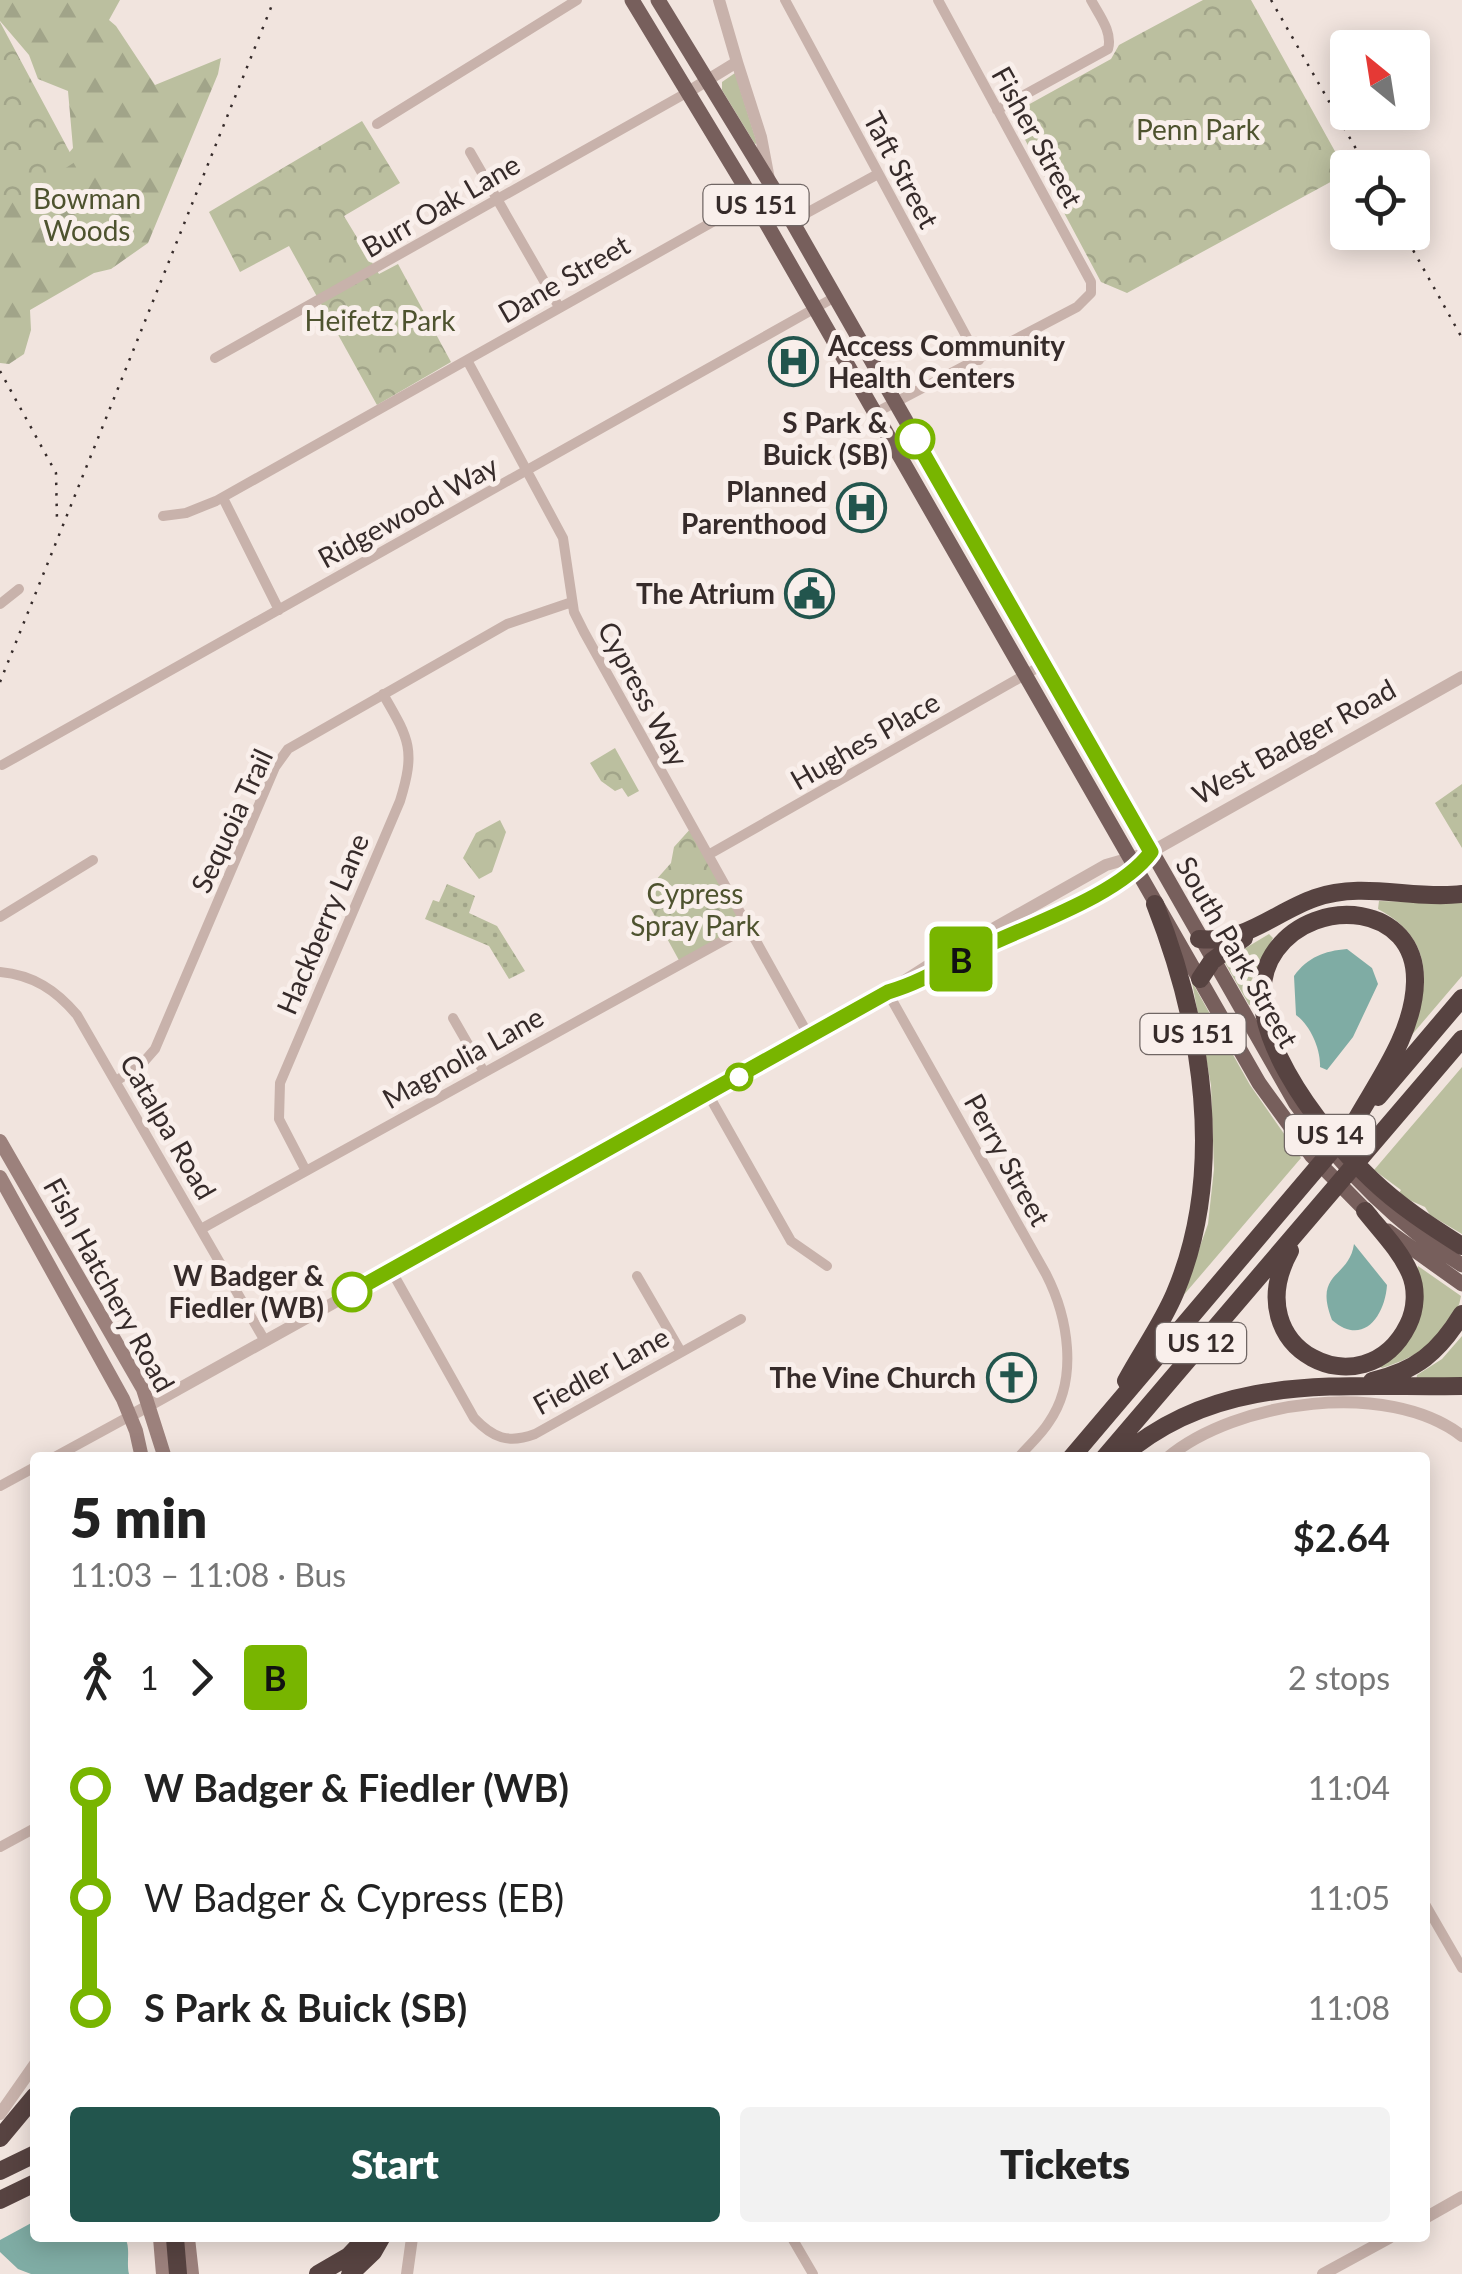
<!DOCTYPE html>
<meta charset="utf-8">
<style>
:root{--surface:#fff;--page:#f2f2f2;--text:#222;--muted:#767676;--accent:#22554d}
body{margin:0;font-family:Lato,sans-serif;background:var(--page);color:var(--text);height:100vh;display:flex;flex-direction:column;font-size:38px;white-space:nowrap}
*{box-sizing:border-box;margin:0}
p{font-size:32px;color:var(--muted)}
.icon{flex:none;width:55px;height:55px;fill:none;stroke:currentColor;stroke-width:2;stroke-linecap:round;stroke-linejoin:round}
.map{position:relative;flex:1;overflow:hidden}
.sheet{position:absolute;left:30px;top:1452px;width:1400px;height:790px;display:flex;flex-direction:column;background:var(--surface);border-radius:10px;box-shadow:0 5px 25px #0003}
.sheet>*{flex:none}
.badge{padding:0 20px;border-radius:8px;font-size:35px;line-height:65px}
.needle{width:65px;rotate:330deg}
.fabs{position:absolute;left:1330px;top:30px;display:grid;gap:20px}
.fabs a{display:grid;place-items:center;width:100px;height:100px;border-radius:10px;background:var(--surface);box-shadow:0 5px 25px #0003;font-size:50px}
.map>.badge{position:absolute;translate:-50% -50%;box-shadow:0 0 0 5px #fff}
.legs{display:flex;align-items:center;gap:15px;height:110px;padding:0 40px;font-size:32px}
.legs p{margin-inline-start:auto}
.headline{display:flex;align-items:center;justify-content:space-between;height:170px;padding:0 40px}
h1{font-size:55px;font-weight:800;line-height:75px}
.action{display:flex;gap:20px;margin-top:auto;padding:20px 40px}
.action a{flex:1;height:115px;border-radius:10px;background:var(--accent);color:#fff;font-size:40px;font-weight:800;line-height:115px;text-align:center}
.action a+a{background:var(--page);color:var(--text)}
ul{padding:0 40px;list-style:none}
li{display:flex;align-items:center;gap:35px;height:110px;font-size:38px}
li i{display:grid;place-items:center;width:15px;height:100%;margin:0 12px;background:currentColor}
li i::after{content:'';width:25px;height:25px;margin:-12px;border:8px solid;border-radius:50%;background:var(--surface)}
li p{margin-inline-start:auto}
li:first-child i{background:linear-gradient(#0000 50%,currentColor 0)}
li:last-child i{background:linear-gradient(currentColor 50%,#0000 0)}
.map>svg:first-child{display:block}
</style>
<div class="map">
<svg width="1462" height="2274" viewBox="0 0 1462 2274">
<defs>
<pattern id="forest-firs" width="22" height="20" patternUnits="userSpaceOnUse" patternTransform="scale(2.5)"><rect width="22" height="20" fill="#bbbf9f"/><path d="M5 1l3.5 6h-7zM16 11l3.5 6h-7z" fill="#a1a489"/></pattern>
<pattern id="park-crowns" width="20" height="18" patternUnits="userSpaceOnUse" patternTransform="scale(2.5)"><rect width="20" height="18" fill="#bbbf9f"/><path d="M2 6a3 3 0 1 1 6 0M12 15a3 3 0 1 1 6 0" fill="none" stroke="#a1a489"/></pattern>
<pattern id="garden-dots" width="8" height="8" patternUnits="userSpaceOnUse" patternTransform="scale(2.5)"><rect width="8" height="8" fill="#bbbf9f"/><path d="M2 2h.1M6 6h.1" fill="none" stroke="#a1a489" stroke-width="1.8" stroke-linecap="round"/></pattern>
</defs>
<rect width="100%" height="100%" fill="#f1e4de"/>
<path fill="#bbbf9f" d="M735,73L757,143L755,144L722,90V82Z
M1462,900V976L1410,1037C1430,985 1435,939 1378,909L1379,901L1447,903Z
M1269,934L1273,938L1248,987L1253,988V1004L1249,1005L1224,961Z
M1192,982L1250,1085L1301,1158L1182,1297L1208,1224L1214,1169L1211,1085Z
M1462,1067V1234L1430,1215L1425,1207L1398,1195L1401,1190L1374,1170Z
M1418,1266L1461,1296C1455,1334 1416,1358 1382,1368L1377,1365C1438,1329 1402,1312 1418,1266Z
M1462,1336V1381H1416L1417,1375L1442,1359Z"/>
<path fill="url(#forest-firs)" d="M0,0H120L109,20L116,26L155,85L221,58L218,74L148,243L111,269L94,273L30,310L31,330L24,354L9,364L0,363V196L63,160L73,148L68,91L38,79L29,55L0,21Z"/>
<path fill="url(#park-crowns)" d="M1203,0H1251L1347,173L1127,293L1101,282L1014,119L1017,111L1111,59L1119,45Z
M0,22L75,162L0,210Z
M362,121L400,183L344,216L379,274L398,264L451,362L377,405L289,246L240,272L209,212Z
M615,748L639,791L628,797L622,788L615,791L601,781L590,763Z
M500,820L506,832L492,872L479,879L463,858L476,833Z
M692,827L748,927L681,964L646,900L655,881L671,863L674,847Z"/>
<path fill="url(#garden-dots)" d="M1462,784V848L1435,803Z
M447,884L475,896L469,913L497,926L525,971L509,979L489,946L425,919L433,900L439,902Z"/>
<path fill="#7faca4" d="M1347,949L1372,968L1378,984L1353,1037L1327,1070L1320,1067C1321,1049 1310,1025 1296,1015L1294,976C1308,957 1324,951 1347,949Z
M1354,1244L1387,1285C1385,1316 1363,1347 1332,1320C1313,1271 1349,1279 1354,1244Z
M35,2221V2238H125C131,2248 126,2262 129,2274H31L18,2269L0,2252V2240Z"/>
<g fill="none" stroke-linecap="round" stroke-linejoin="round">
<path stroke="#c8b2ab" stroke-width="10" d="M785,0L979,360
M997,110L1108,49C1113,32 1099,15 1091,0
M377,124L577,0
M470,152L559,307
M792,221L878,174
M215,358L688,92
M467,360L563,538L574,612L584,632L810,1038
M875,413L1077,307L1091,293V282L938,0
M223,498L279,610
M163,516L186,513L216,501L773,188
M0,604L19,589
M2,765L835,297
M708,855L1044,664
M0,917L93,860
M0,972C33,975 56,990 77,1015L265,1341
M888,993L1046,1274C1068,1317 1079,1379 1049,1422C1041,1435 1028,1446 1018,1458
M453,1018L484,1072
M116,1081L141,1065L155,1049L275,767L288,749L507,624L572,602
M708,1094L791,1241L827,1266
M306,1171L279,1119L280,1083L400,801C416,749 409,739 383,694
M201,1229L748,927
M391,1270L474,1418C493,1438 508,1444 535,1434L741,1319
M637,1276L681,1352
M53,1458L130,1416
M0,1486L35,1467
M0,1847L35,1828
M1425,1904L1462,1968
M792,2238L813,2274"/>
<path stroke="#c8b2ab" stroke-width="12" d="M737,62L761,137L769,179
M688,92L737,62L719,0
M905,987L1064,911L1140,865
M130,1416L848,1017L929,965L1106,865L1151,852L1462,677
M1167,1458C1236,1400 1388,1379 1462,1436
M0,2114L35,2064
M1425,2218L1462,2197
M407,2274L412,2238
M1323,2274L1389,2238"/>
<path stroke="#9c817c" stroke-width="14" d="M0,1141L143,1389L165,1458
M0,1177L123,1399L136,1431L142,1458
M160,2238L163,2274
M188,2238L192,2274"/>
<path stroke="#775f5c" stroke-width="15" d="M632,0L753,200L1259,1083L1312,1156L1371,1216
M658,0L773,188L1296,1104C1341,1167 1396,1224 1462,1265
M1388,1231L1462,1284"/>
<path stroke="#574341" stroke-width="18" d="M1199,939C1244,944 1275,912 1315,898C1363,881 1413,900 1462,894
M1200,979L1212,961L1244,938
M1378,1097L1462,998
M1352,1127C1376,1083 1414,1034 1415,982C1417,904 1316,895 1276,950C1227,1017 1323,1133 1371,1179C1398,1205 1430,1226 1462,1246
M1290,1251C1235,1350 1365,1412 1408,1325C1416,1309 1417,1289 1410,1273C1400,1250 1380,1230 1365,1211
M1126,1381C1142,1351 1162,1324 1175,1293C1227,1170 1202,1024 1155,904
M1372,1381C1416,1371 1439,1352 1462,1314
M1071,1458L1345,1135
M1104,1458L1462,1039
M1120,1458C1219,1371 1340,1388 1462,1386
M0,2138L35,2096
M0,2171L35,2154
M0,2200L35,2183
M175,2238L178,2274
M318,2274L349,2256L366,2238
M350,2274L373,2252L381,2238"/>
<path stroke="#362b2a" stroke-width="2.5" stroke-dasharray="2.5 8" stroke-linecap="butt" d="M1271,0L1367,168
M1403,232L1462,338
M0,371L56,473L57,521
M0,682L274,0"/>
</g>
<g fill="none" stroke-linecap="round" stroke-linejoin="round">
<defs>
<path id="line-1" d="M352,1292L888,992C923,982 953,962 986,946C1032,924 1121,894 1151,852L915,439"/>
</defs>
<use href="#line-1" stroke="#fff" stroke-width="22"/>
<use href="#line-1" stroke="#78b500" stroke-width="15"/>
</g>
<defs>
<symbol id="hospital-ring" viewBox="-11 -11 22 22"><circle r="9.5" fill="#f9efeb" stroke="#22554d" stroke-width="1.5"/><path d="M-5-5h3v3.5h4V-5h3V5h-3V1.5h-4V5h-3Z" fill="#22554d"/></symbol>
<symbol id="civic-ring" viewBox="-11 -11 22 22"><circle r="9.5" fill="#f9efeb" stroke="#22554d" stroke-width="1.5"/><path d="M-.6-6.5H3V-4.5H.6V-3L4-1V1h2V6H-6V1h2V-1L-.6-3ZM-1.2 2.5V6h2.4V2.5Z" fill="#22554d"/></symbol>
<symbol id="church-ring" viewBox="-11 -11 22 22"><circle r="9.5" fill="#f9efeb" stroke="#22554d" stroke-width="1.5"/><path d="M-1.2-6h2.4v3.5h3.3v2.4h-3.3V6h-2.4V-.1h-3.3v-2.4h3.3Z" fill="#22554d"/></symbol>
</defs>
<g fill-rule="evenodd">
<use href="#hospital-ring" x="766" y="334" width="55" height="55"/>
<use href="#hospital-ring" x="834" y="480" width="55" height="55"/>
<use href="#civic-ring" x="782" y="566" width="55" height="55"/>
<use href="#church-ring" x="984" y="1350" width="55" height="55"/>
</g>
<g fill="#fff" stroke="#78b500" stroke-width="5">
<circle cx="915" cy="439" r="18"/>
<circle cx="739" cy="1077" r="12"/>
<circle cx="352" cy="1292" r="18"/>
</g>
<g text-anchor="middle" stroke-width="10" stroke-linejoin="round" paint-order="stroke">
<g fill="#f9efeb" stroke="#706664" stroke-width="2.5">
<rect x="703.5" y="185" width="105" height="40" rx="8"/>
<rect x="1140.5" y="1014" width="105" height="40" rx="8"/>
<rect x="1285" y="1115" width="90" height="40" rx="8"/>
<rect x="1156" y="1323" width="90" height="40" rx="8"/>
</g>
<g font-size="25" font-weight="bold" fill="#362b2a">
<text x="756" y="214">US 151</text>
<text x="1193" y="1043">US 151</text>
<text x="1330" y="1144">US 14</text>
<text x="1201" y="1352">US 12</text>
</g>
<g font-size="28" fill="#4e532f" stroke="#f9efeb">
<text x="1198" y="140">Penn Park</text>
<text x="87" y="209">Bowman<tspan x="87" dy="32">Woods</tspan></text>
<text x="380" y="331">Heifetz Park</text>
<text x="695" y="904">Cypress<tspan x="695" dy="32">Spray Park</tspan></text>
</g>
<g font-size="28" fill="#362b2a" stroke="#f9efeb">
<text transform="translate(1037 137) rotate(61)" y="10">Fisher Street</text>
<text transform="translate(901 170) rotate(62)" y="10">Taft Street</text>
<text transform="translate(441 206) rotate(-30)" y="10">Burr Oak Lane</text>
<text transform="translate(564 279) rotate(-30)" y="10">Dane Street</text>
<text transform="translate(408 512) rotate(-29)" y="10">Ridgewood Way</text>
<text transform="translate(643 694) rotate(62)" y="10">Cypress Way</text>
<text transform="translate(865 741) rotate(-30)" y="10">Hughes Place</text>
<text transform="translate(1294 742) rotate(-29)" y="10">West Badger Road</text>
<text transform="translate(232 821) rotate(-65)" y="10">Sequoia Trail</text>
<text transform="translate(323 924) rotate(-67)" y="10">Hackberry Lane</text>
<text transform="translate(1237 952) rotate(60)" y="10">South Park Street</text>
<text transform="translate(463 1058) rotate(-29)" y="10">Magnolia Lane</text>
<text transform="translate(168 1127) rotate(60)" y="10">Catalpa Road</text>
<text transform="translate(1007 1160) rotate(61)" y="10">Perry Street</text>
<text transform="translate(109 1285) rotate(61)" y="10">Fish Hatchery Road</text>
<text transform="translate(601 1371) rotate(-29)" y="10">Fiedler Lane</text>
</g>
<g font-size="28" font-weight="bold" fill="#362b2a" stroke="#f9efeb" text-anchor="end">
<text x="828" y="356" text-anchor="start">Access Community<tspan x="828" dy="32">Health Centers</tspan></text>
<text x="827" y="502">Planned<tspan x="827" dy="32">Parenthood</tspan></text>
<text x="775" y="604">The Atrium</text>
<text x="976" y="1388">The Vine Church</text>
</g>
<g font-size="28" font-weight="bold" fill="#362b2a" stroke="#f9efeb" text-anchor="end">
<text x="888" y="433">S Park &amp;<tspan x="888" dy="32">Buick (SB)</tspan></text>
<text x="324" y="1286">W Badger &amp;<tspan x="324" dy="32">Fiedler (WB)</tspan></text>
</g>
</g>
</svg>
<div class="fabs">
<a><svg class="needle" viewBox="-14 -14 28 28"><path d="M0-13l5 13h-10z" fill="#e53935"/><path d="M0 13l5-13h-10z" fill="#767676"/></svg></a>
<a><svg class="icon" aria-label="locate" viewBox="0 0 24 24"><circle cx="12" cy="12" r="6"/><path d="M12 2v4M12 18v4M2 12h4M18 12h4"/></svg></a>
</div>
<b class="badge" style="left:961px;top:959px;background:#78b500;color:#111">B</b>
<section class="sheet">
<div class="headline"><div><h1>5 min</h1><p>11:03 – 11:08 · Bus</p></div><b>$2.64</b></div>
<div class="legs"><svg class="icon" aria-label="walk" viewBox="0 0 24 24"><circle cx="13" cy="4" r="2"/><path d="M13 8l-2 6 4 7M11 14l-3 7M7 12l3-4h3l4 4"/></svg>1<svg class="icon" aria-label="forward" viewBox="0 0 24 24"><path d="M9 5l7 7-7 7"/></svg><b class="badge" style="background:#78b500;color:#111">B</b><p>2 stops</p></div>
<ul>
<li><i style="color:#78b500"></i><b>W Badger &amp; Fiedler (WB)</b><p>11:04</p></li>
<li><i style="color:#78b500"></i><span>W Badger &amp; Cypress (EB)</span><p>11:05</p></li>
<li><i style="color:#78b500"></i><b>S Park &amp; Buick (SB)</b><p>11:08</p></li>
</ul>
<div class="action"><a>Start</a><a>Tickets</a></div>
</section>
</div>
